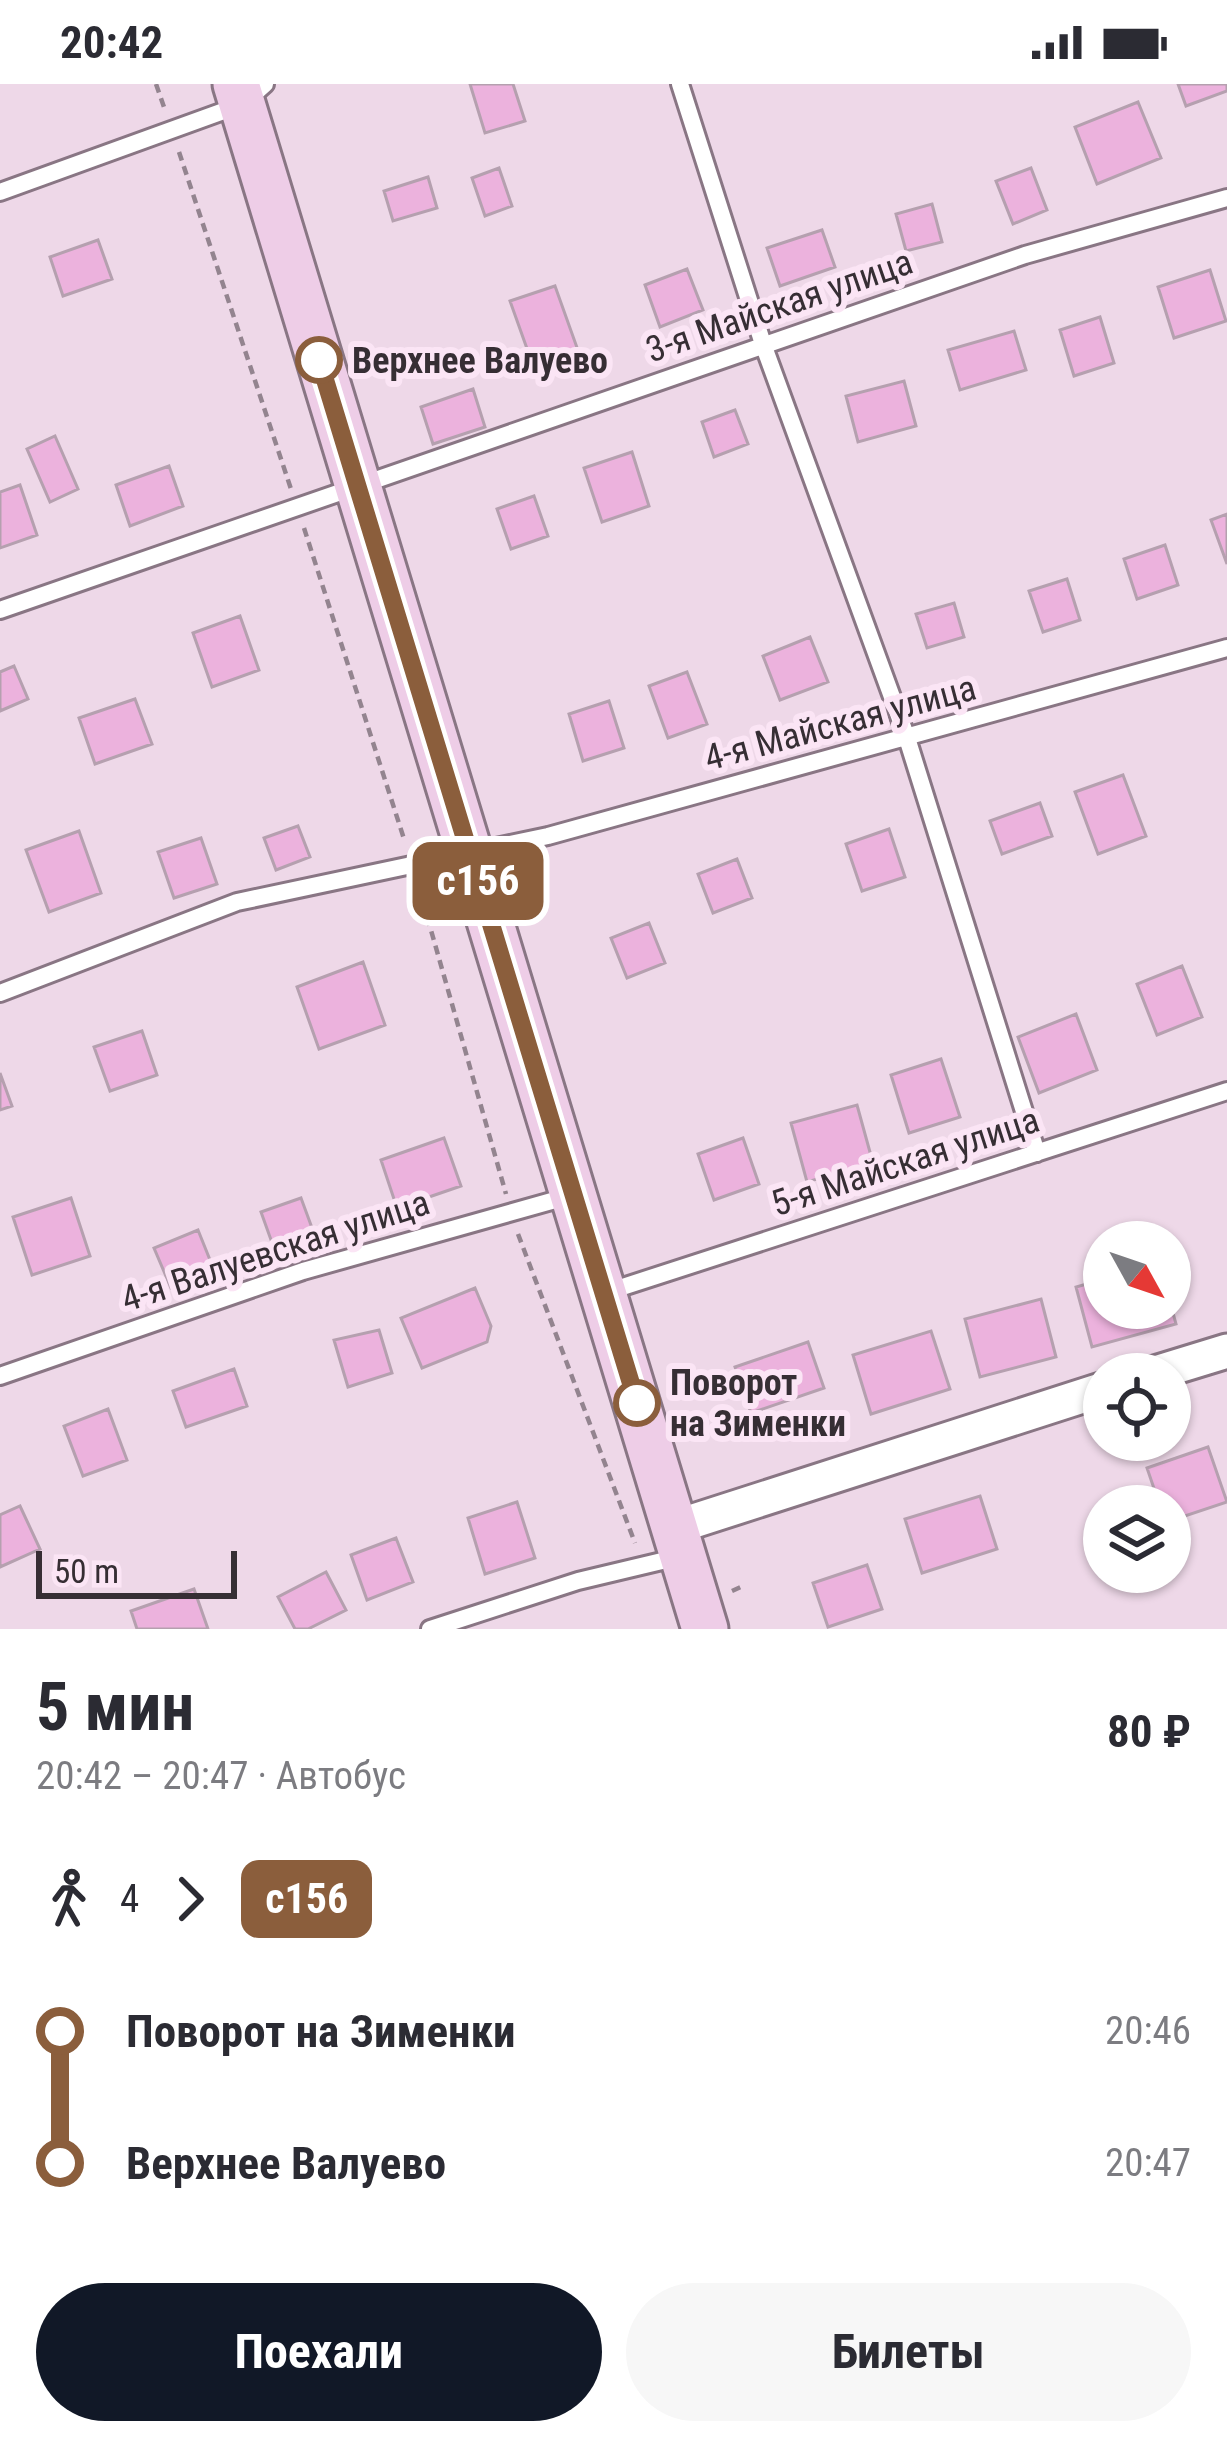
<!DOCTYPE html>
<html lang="ru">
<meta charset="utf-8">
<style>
:root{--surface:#fff;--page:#f7f7f7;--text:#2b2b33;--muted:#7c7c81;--accent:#111827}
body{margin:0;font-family:"Roboto Condensed",sans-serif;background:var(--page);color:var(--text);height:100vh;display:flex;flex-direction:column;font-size:45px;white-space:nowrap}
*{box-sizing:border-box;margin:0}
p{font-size:39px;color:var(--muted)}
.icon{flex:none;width:66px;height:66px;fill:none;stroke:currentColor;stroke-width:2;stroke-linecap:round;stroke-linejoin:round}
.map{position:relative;height:1545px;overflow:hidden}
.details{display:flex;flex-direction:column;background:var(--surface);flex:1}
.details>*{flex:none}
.badge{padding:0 24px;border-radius:18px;font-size:42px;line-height:78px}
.needle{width:78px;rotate:130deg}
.buttons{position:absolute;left:1083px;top:1137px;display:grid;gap:24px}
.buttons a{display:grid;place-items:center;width:108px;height:108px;border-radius:50%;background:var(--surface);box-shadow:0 3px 9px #0004;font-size:60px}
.scale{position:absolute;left:36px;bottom:30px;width:201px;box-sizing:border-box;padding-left:12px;border:6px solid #362e34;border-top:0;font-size:33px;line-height:42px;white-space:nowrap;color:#362e34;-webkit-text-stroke:9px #fbe5f5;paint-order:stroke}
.map>.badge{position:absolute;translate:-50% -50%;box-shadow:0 0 0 6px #fff}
.legs{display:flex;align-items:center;gap:18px;height:132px;padding:0 36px;font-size:39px}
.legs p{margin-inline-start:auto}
.overview{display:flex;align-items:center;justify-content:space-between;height:204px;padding:0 36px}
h1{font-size:66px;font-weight:700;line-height:90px}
.cta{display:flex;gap:24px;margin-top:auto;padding:24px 36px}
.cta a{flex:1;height:138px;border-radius:72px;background:var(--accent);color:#fff;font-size:48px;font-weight:700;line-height:138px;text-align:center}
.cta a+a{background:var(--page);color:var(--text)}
ul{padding:0 36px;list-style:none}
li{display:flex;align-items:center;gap:42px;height:132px;font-size:45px}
li i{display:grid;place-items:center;width:18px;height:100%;margin:0 15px;background:currentColor}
li i::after{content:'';width:30px;height:30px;margin:-15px;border:9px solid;border-radius:50%;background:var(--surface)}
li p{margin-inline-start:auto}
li:first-child i{background:linear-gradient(#0000 50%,currentColor 0)}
li:last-child i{background:linear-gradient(currentColor 50%,#0000 0)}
.status{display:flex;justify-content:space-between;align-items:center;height:84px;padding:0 60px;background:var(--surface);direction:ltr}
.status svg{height:33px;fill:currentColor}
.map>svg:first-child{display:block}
</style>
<div class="status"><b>20:42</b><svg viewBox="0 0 49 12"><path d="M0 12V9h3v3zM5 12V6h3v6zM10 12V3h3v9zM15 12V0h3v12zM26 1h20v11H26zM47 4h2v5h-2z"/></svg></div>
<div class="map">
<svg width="1227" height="1545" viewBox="0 0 1227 1545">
<rect width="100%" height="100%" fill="#eed8e8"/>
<path fill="#ecb2dd" stroke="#b5a0af" stroke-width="3" d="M470,0H513L525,37L485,49Z
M1178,0H1227V7L1186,22Z
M1138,18L1161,74L1097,100L1075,43Z
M499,84L512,122L485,132L472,94Z
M1031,84L1047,126L1013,140L996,97Z
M428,93L437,124L393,137L384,107Z
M932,120L942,158L906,167L896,130Z
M822,146L835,183L780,202L767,164Z
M98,156L112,195L63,212L50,173Z
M687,185L703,226L660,243L645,201Z
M1210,186L1226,237L1174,254L1158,203Z
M555,202L580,272L535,287L510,217Z
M1100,233L1114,279L1074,292L1060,246Z
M1014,247L1026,286L960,306L948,266Z
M904,297L916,342L858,358L846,312Z
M473,305L485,343L433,360L421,323Z
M735,326L748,360L714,373L702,338Z
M55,352L78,405L50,418L27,365Z
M632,368L649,422L602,438L584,384Z
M169,382L183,422L130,442L116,401Z
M20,401L37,451L0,464V408Z
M534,412L548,452L511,465L497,425Z
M1227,430V480L1211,436Z
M1165,461L1178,501L1137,515L1124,475Z
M1067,495L1080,536L1043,548L1029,507Z
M954,519L964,553L927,564L916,530Z
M240,532L259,586L212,603L193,549Z
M810,553L828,598L780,616L763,572Z
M14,582L28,615L0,627V588Z
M687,588L707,640L668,654L649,602Z
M135,615L152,660L95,680L79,634Z
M609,617L624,664L583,677L569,630Z
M1123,691L1146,752L1098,770L1075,708Z
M1040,719L1052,752L1002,770L990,737Z
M298,742L310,773L276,786L264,754Z
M889,745L905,793L862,807L846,760Z
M79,747L101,809L49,828L26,766Z
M201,754L217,800L174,814L158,768Z
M737,775L752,814L713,829L698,790Z
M649,839L665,879L627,894L611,854Z
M363,878L385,941L319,965L297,903Z
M1182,882L1202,933L1157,951L1137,900Z
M1076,930L1097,986L1039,1009L1018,953Z
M142,947L157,991L110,1007L94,963Z
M941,975L960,1033L909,1049L891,991Z
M0,989L12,1022L0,1026Z
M857,1021L873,1079L807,1098L791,1039Z
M444,1054L461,1102L397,1124L381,1076Z
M743,1054L759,1100L714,1116L698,1070Z
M71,1114L90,1172L32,1191L13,1133Z
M301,1114L315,1152L275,1167L261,1128Z
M198,1146L214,1186L171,1204L154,1164Z
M1104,1195V1224H1170V1218L1176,1240L1092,1263L1076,1203Z
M475,1204L491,1242L487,1258L422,1284L401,1234Z
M1041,1215L1056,1273L980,1293L965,1235Z
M379,1246L392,1289L348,1303L334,1256Z
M931,1247L950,1305L871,1330L853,1271Z
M808,1258L824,1304L751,1329L735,1283Z
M234,1285L247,1322L186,1343L173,1307Z
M108,1325L127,1376L83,1392L64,1342Z
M1208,1363L1227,1418L1170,1437V1422H1160L1147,1384Z
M980,1412L997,1465L922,1489L905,1435Z
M517,1418L535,1474L485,1490L468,1434Z
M20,1422L40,1465L0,1483V1431Z
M396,1454L413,1498L367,1516L351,1471Z
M867,1481L882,1525L828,1543L813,1499Z
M326,1488L346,1526L308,1545H295L278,1513Z
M194,1505L208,1545H137L131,1527Z"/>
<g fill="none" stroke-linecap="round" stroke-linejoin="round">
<defs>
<path id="lane" d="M680,0L763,260L907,654L1037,1069
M0,108L243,20L265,0
M0,526L1025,171L1227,114
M0,909L237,818L548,752L1227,564
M604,1209L1227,1007
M0,1292L303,1187L573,1111
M430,1545L578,1497L683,1472"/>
<path id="street" d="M1152,1290L1227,1267
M675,1443L1104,1305"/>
<path id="secondary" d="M236,0L705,1545"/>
</defs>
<use href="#lane" stroke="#897684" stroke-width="22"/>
<use href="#street" stroke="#897684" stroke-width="39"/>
<use href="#secondary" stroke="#897684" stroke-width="51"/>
<path stroke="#93848f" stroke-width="4.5" stroke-dasharray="9 6" stroke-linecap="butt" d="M156,0L164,23
M179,68L291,405
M304,444L405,758
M419,804L506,1110
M518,1150L635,1459
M732,1507L743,1502"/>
<use href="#lane" stroke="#fff" stroke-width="16"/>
<use href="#street" stroke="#fff" stroke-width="33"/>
<use href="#secondary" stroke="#eecde7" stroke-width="45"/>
</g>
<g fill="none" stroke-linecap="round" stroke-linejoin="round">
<defs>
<path id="line-1" d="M319,276L637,1319"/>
</defs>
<use href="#line-1" stroke="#fff" stroke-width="27"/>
<use href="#line-1" stroke="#8b5e3c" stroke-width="18"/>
</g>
<g fill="#fff" stroke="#8b5e3c" stroke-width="6">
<circle cx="319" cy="276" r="21"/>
<circle cx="637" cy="1319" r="21"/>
</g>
<g text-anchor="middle" stroke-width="12" stroke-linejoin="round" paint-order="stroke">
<g font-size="36" fill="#362e34" stroke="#fbe5f5">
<text transform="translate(779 221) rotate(-19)" y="13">3-я Майская улица</text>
<text transform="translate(840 638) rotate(-15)" y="13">4-я Майская улица</text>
<text transform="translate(905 1077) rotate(-18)" y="13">5-я Майская улица</text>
<text transform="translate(275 1166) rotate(-18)" y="13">4-я Валуевская улица</text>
</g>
<g font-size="36" font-weight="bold" fill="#362e34" stroke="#fbe5f5" text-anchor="start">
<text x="352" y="289">Верхнее Валуево</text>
<text x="670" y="1311">Поворот<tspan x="670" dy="41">на Зименки</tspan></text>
</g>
</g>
</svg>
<div class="buttons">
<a><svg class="needle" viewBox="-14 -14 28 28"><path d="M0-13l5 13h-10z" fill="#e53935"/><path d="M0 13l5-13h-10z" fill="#7c7c81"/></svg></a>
<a><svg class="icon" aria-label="locate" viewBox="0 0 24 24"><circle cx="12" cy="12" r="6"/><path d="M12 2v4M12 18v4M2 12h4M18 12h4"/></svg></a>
<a><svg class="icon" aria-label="layers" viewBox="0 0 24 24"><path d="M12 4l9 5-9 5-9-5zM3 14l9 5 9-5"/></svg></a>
</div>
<div class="scale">50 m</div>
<b class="badge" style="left:478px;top:797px;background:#8b5e3c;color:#fff">с156</b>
</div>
<section class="details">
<div class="overview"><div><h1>5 мин</h1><p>20:42 – 20:47 · Автобус</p></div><b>80 ₽</b></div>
<div class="legs"><svg class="icon" aria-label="walk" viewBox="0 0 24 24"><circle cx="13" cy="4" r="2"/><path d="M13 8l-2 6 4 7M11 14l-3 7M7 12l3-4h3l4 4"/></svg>4<svg class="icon" aria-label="forward" viewBox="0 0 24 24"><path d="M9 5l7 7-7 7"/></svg><b class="badge" style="background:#8b5e3c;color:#fff">с156</b></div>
<ul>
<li><i style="color:#8b5e3c"></i><b>Поворот на Зименки</b><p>20:46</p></li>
<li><i style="color:#8b5e3c"></i><b>Верхнее Валуево</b><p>20:47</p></li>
</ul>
<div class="cta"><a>Поехали</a><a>Билеты</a></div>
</section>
